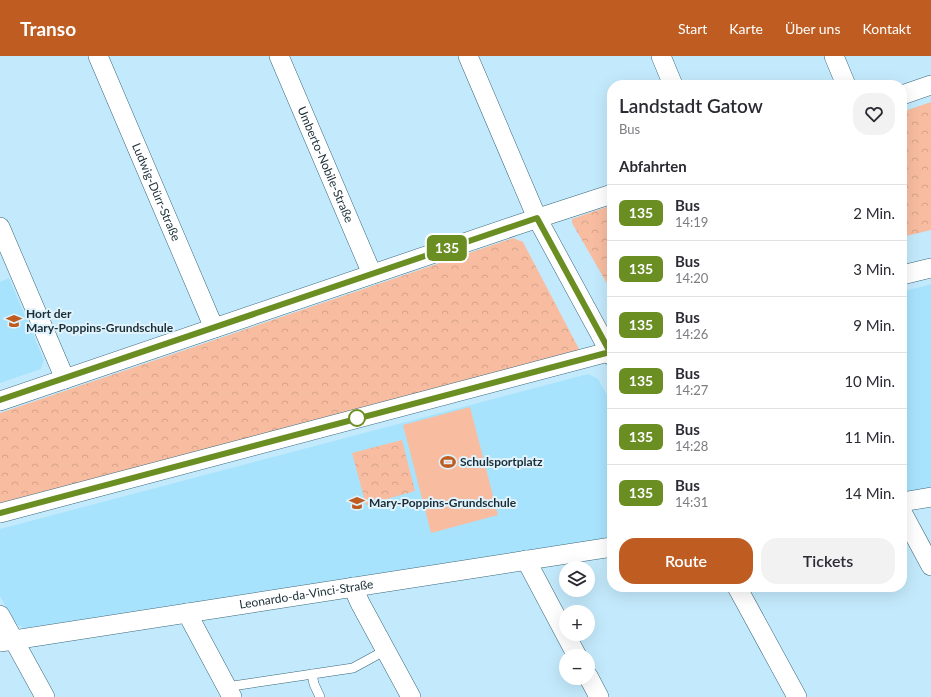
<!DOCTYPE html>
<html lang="de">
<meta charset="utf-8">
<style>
:root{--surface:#fff;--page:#f2f2f3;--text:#2b2b33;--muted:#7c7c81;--line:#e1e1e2;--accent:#be5c21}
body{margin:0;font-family:Lato,sans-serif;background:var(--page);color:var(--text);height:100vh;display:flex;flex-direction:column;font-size:15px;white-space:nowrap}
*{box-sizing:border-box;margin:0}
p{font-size:13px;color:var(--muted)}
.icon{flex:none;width:22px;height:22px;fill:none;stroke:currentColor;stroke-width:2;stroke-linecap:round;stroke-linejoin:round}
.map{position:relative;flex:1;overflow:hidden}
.panel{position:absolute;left:607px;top:24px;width:300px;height:512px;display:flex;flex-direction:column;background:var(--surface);border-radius:16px;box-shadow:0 4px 16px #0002}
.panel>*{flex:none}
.badge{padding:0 8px;border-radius:6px;font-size:14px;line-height:26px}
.buttons{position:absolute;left:559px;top:505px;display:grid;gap:8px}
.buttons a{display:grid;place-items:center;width:36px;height:36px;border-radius:50%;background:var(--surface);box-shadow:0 4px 16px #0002;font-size:20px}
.map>.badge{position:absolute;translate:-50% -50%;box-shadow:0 0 0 2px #fff}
h2{padding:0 12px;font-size:15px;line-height:36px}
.round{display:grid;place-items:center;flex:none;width:42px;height:42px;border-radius:16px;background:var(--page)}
.headline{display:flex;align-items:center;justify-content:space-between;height:68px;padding:0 12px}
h1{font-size:19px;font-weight:600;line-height:30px}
.primary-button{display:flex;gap:8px;margin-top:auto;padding:8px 12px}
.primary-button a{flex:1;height:46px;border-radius:16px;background:var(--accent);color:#fff;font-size:16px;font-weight:600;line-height:46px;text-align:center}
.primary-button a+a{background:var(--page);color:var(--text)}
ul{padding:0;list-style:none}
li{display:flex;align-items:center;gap:12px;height:56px;padding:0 12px;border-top:1px solid var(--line)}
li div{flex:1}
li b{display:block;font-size:15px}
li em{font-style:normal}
li .badge{min-width:44px;font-weight:700;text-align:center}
header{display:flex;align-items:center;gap:24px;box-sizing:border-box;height:56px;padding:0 20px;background:var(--accent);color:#fff}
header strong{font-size:19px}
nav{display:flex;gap:22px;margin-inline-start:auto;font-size:14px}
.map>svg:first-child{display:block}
</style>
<header>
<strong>Transo</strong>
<nav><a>Start</a><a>Karte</a><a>Über uns</a><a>Kontakt</a></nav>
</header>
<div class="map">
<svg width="931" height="641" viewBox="0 0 931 641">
<defs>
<pattern id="park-crowns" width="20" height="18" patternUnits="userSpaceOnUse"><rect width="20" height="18" fill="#f8bda0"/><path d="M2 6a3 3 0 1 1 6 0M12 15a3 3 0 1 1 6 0" fill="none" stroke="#d4a38a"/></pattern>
</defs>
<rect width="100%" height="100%" fill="#c3eafc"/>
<path fill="#a8e3fd" d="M9,222L44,304L41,313L0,327V226Z
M931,228V432L902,436V236Z
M588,318L598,323L612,348V481L25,572L15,568L0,540V473Z"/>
<path fill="#f8bda0" d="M470,351L498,459L431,477L403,369Z"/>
<path fill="url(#park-crowns)" d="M931,46V174L902,181V56Z
M612,149V236L572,167V163Z
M513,182L523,186L579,293L572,298L0,451V357Z
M402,384L415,435L366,449L352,397Z"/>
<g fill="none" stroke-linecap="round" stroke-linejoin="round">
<defs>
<path id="lane" d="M312,618L314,628L320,641
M226,631L353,612L386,594"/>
<g id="street">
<path id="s1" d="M98,0L214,272"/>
<path id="s2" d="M279,0L372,218"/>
<path d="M468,0L537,162L612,300"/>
<path d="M661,0L673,29"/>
<path d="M834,0L846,29"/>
<path d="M902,39L931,29"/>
<path d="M0,171L65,323"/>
<path d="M902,219L931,212"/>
<path d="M0,345L517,169L612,138"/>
<path d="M902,446L931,441"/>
<path d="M902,456L931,510"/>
<path d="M0,457L612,295"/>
<path d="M526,504L577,600"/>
<path d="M353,531L360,547L411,641"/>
<path d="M737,531L797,641"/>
<path d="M187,557L232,641"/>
<path d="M0,559L45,641"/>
<path id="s3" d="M0,586L612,491"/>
<path d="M588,620L599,641"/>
</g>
</defs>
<use href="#lane" stroke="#39677b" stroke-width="10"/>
<use href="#street" stroke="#39677b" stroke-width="20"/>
<use href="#lane" stroke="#fff" stroke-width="9"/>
<use href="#street" stroke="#fff" stroke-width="19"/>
</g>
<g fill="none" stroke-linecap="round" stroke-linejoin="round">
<defs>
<path id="line" d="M0,344L537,162L610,296L0,457"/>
</defs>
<use href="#line" stroke="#fff" stroke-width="9"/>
<use href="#line" stroke="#6b8e23" stroke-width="6"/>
</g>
<defs>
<symbol id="school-bare" viewBox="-9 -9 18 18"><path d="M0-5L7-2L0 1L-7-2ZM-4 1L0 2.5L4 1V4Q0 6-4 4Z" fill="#be5c21" stroke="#e0f3fc" stroke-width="2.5" paint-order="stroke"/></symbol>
<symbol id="stadium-bare" viewBox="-9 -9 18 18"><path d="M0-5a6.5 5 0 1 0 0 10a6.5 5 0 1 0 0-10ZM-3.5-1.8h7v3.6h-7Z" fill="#be5c21" stroke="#e0f3fc" stroke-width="2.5" paint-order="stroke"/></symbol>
</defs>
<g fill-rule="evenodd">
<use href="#school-bare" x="3" y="254" width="22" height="22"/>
<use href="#stadium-bare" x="437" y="395" width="22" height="22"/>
<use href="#school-bare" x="346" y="436" width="22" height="22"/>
</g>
<circle fill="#fff" stroke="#6b8e23" stroke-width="2" cx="357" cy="362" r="8"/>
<g text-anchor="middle" stroke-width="4" stroke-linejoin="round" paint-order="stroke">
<g font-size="12" fill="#1b2e37" stroke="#e0f3fc">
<text dy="4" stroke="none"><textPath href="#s2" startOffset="118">Umberto-Nobile-Straße</textPath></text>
<text dy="4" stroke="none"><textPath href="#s1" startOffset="148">Ludwig-Dürr-Straße</textPath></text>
<text dy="4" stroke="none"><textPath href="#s3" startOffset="310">Leonardo-da-Vinci-Straße</textPath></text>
</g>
<g font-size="12" font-weight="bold" fill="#1b2e37" stroke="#e0f3fc" text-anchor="start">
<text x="26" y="262">Hort der<tspan x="26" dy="14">Mary-Poppins-Grundschule</tspan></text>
<text x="460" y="410">Schulsportplatz</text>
<text x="369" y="451">Mary-Poppins-Grundschule</text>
</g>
</g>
</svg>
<div class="buttons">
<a><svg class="icon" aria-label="layers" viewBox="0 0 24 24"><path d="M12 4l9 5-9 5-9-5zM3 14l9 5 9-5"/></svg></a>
<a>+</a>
<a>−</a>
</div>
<b class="badge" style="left:447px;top:192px;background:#6b8e23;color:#fff">135</b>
<section class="panel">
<div class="headline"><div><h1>Landstadt Gatow</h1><p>Bus</p></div><a class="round"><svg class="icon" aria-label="heart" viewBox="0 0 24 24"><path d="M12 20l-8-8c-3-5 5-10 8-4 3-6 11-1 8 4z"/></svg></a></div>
<h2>Abfahrten</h2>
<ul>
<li><span class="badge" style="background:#6b8e23;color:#fff">135</span><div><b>Bus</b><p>14:19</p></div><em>2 Min.</em></li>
<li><span class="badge" style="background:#6b8e23;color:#fff">135</span><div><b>Bus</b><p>14:20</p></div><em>3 Min.</em></li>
<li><span class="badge" style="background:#6b8e23;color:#fff">135</span><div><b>Bus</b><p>14:26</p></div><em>9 Min.</em></li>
<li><span class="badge" style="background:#6b8e23;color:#fff">135</span><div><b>Bus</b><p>14:27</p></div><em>10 Min.</em></li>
<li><span class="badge" style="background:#6b8e23;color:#fff">135</span><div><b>Bus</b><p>14:28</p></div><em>11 Min.</em></li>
<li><span class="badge" style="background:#6b8e23;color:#fff">135</span><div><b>Bus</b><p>14:31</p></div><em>14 Min.</em></li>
</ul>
<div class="primary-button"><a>Route</a><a>Tickets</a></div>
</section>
</div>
